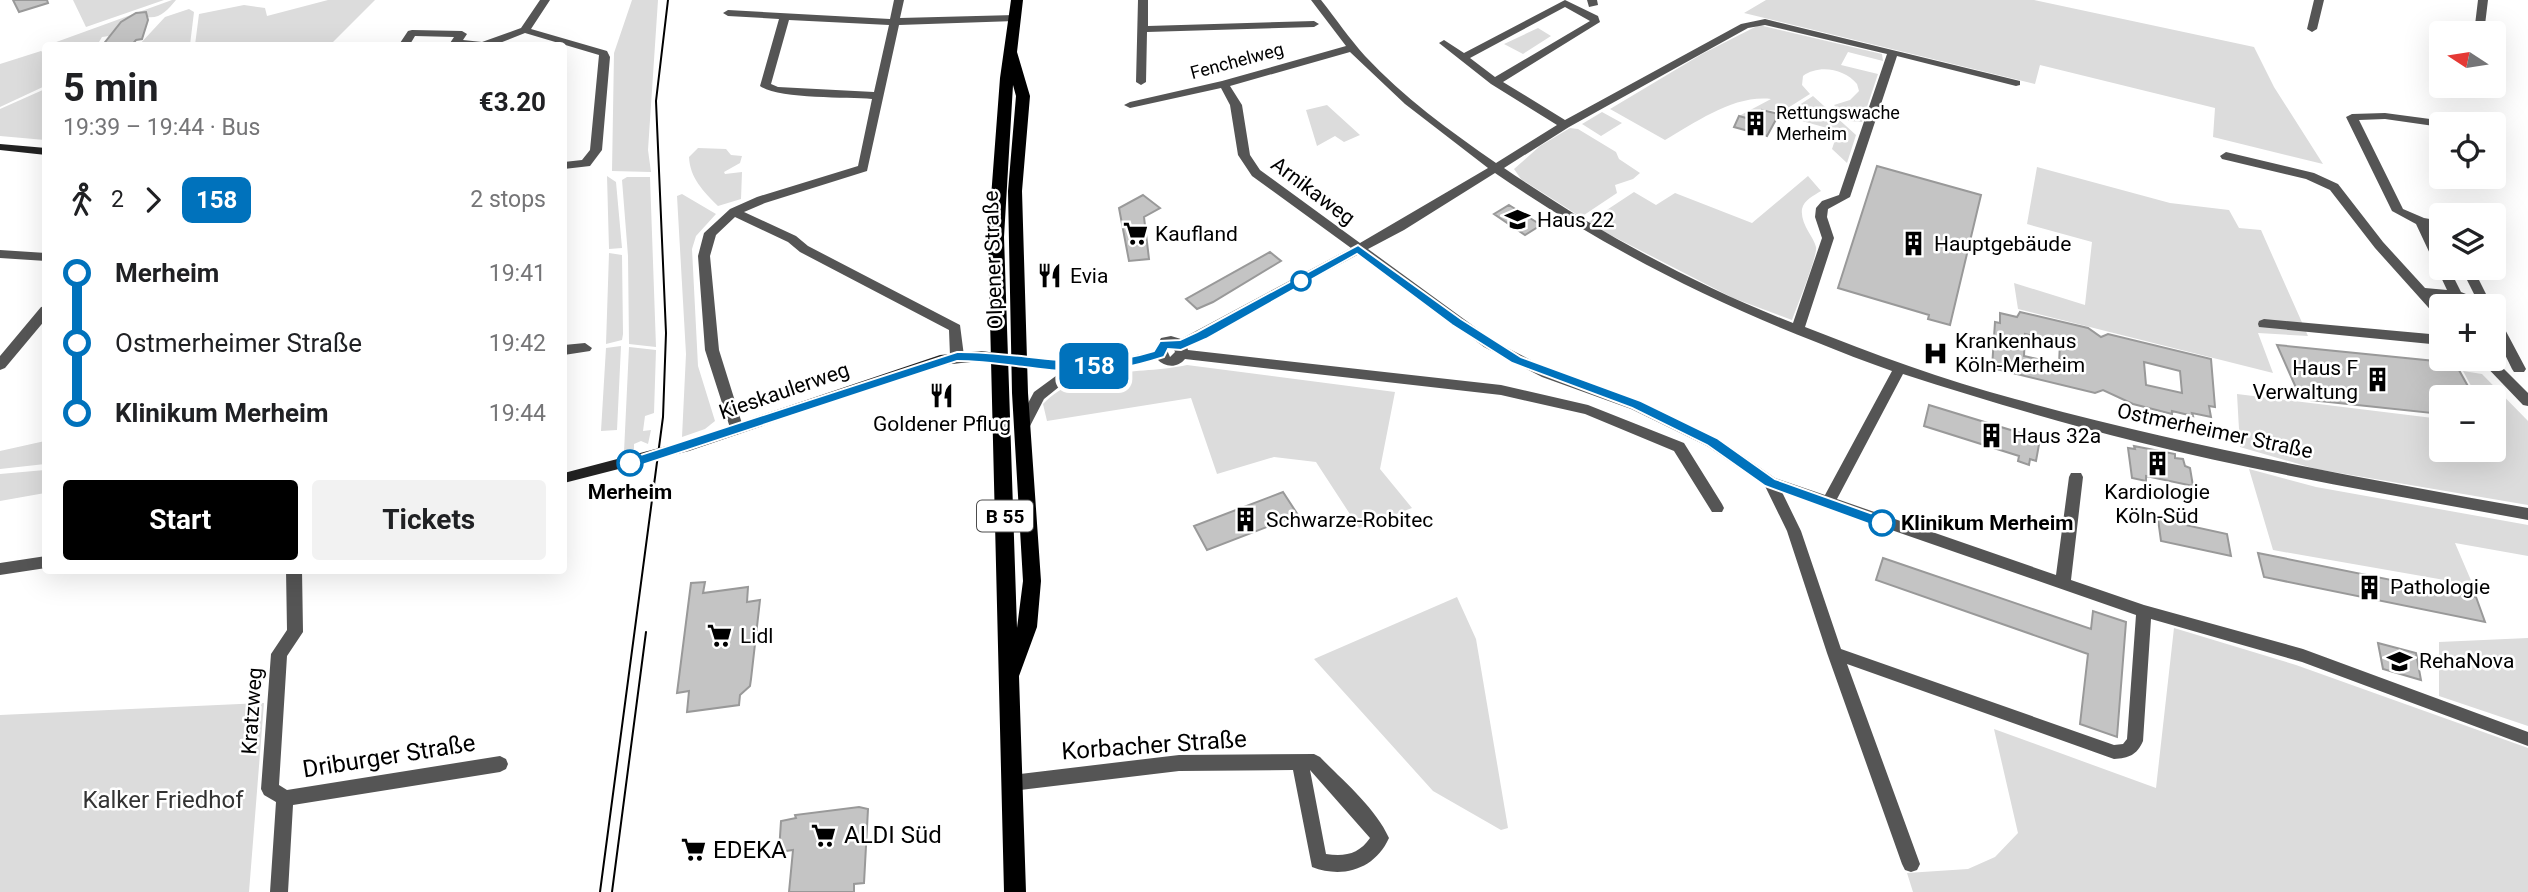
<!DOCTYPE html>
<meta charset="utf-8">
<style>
:root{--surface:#fff;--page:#f2f2f2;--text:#202124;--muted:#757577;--accent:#000}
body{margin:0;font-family:Roboto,sans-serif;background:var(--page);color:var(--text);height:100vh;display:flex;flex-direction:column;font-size:26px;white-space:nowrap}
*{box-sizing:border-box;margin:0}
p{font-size:23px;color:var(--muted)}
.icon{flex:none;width:38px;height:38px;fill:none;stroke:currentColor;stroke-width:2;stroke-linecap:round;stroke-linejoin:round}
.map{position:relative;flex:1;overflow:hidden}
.details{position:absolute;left:42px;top:42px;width:525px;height:532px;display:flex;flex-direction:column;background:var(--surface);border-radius:7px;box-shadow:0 7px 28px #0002}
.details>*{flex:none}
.badge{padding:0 14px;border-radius:10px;font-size:24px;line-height:46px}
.needle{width:46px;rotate:282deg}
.controls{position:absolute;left:2429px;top:21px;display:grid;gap:14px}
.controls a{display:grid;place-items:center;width:77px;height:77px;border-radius:7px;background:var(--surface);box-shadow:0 7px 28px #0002;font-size:35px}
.map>.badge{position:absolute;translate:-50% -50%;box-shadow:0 0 0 4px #fff}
.legs{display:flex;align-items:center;gap:10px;height:77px;padding:0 21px;font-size:23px}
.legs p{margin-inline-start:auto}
.summary{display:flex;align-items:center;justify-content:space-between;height:119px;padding:0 21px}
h1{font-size:38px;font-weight:700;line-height:52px}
.action{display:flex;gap:14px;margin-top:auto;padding:14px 21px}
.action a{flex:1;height:80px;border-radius:7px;background:var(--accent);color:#fff;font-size:28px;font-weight:700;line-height:80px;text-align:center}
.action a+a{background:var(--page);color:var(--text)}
ul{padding:0 21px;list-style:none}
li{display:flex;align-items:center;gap:24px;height:70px;font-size:26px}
li i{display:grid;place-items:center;width:10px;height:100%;margin:0 9px;background:currentColor}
li i::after{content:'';width:18px;height:18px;margin:-9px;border:5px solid;border-radius:50%;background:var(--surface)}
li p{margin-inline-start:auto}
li:first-child i{background:linear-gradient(#0000 50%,currentColor 0)}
li:last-child i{background:linear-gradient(currentColor 50%,#0000 0)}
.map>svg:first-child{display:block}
</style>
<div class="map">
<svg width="2528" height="892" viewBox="0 0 2528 892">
<rect width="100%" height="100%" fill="#fff"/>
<path fill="#dcdcdc" d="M73,0H164L86,27Z
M172,0H176C167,11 158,21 143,16L145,13C129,13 119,24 109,36L102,37L99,42H105L102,45H48Z
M328,0H375L330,45H195L199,14L244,5L265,8L267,16Z
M632,0H658L648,150L651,172L612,171L614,53Z
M1766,0H2034L2254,47L2274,87L2323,164L2213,137L2215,108L2040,65L2035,84L1744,13Z
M189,9L194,12L190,45H139L165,17Z
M1759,25L1882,54L1883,61L1848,52L1841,65L1878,74L1862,122L1849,121L1834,105L1850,100L1859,91L1857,84C1845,69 1819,64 1803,76L1802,85L1810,94L1783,111L1762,110L1757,121L1739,116L1771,99C1733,95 1697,122 1665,140L1610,109L1702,54Z
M1538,28L1551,36L1523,54L1504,44Z
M41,51L45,54V86L0,107V64Z
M45,89V140L0,136V109Z
M1813,96L1856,135L1847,163L1832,149L1838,131L1791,118L1792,114L1787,113Z
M1327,105L1360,135L1344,142L1335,136L1317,146L1306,110Z
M1602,112L1622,123L1601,136L1582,124Z
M1570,128L1578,129L1616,152L1619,159L1640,173L1633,179L1615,185L1617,193L1581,217L1521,179L1514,169L1540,146Z
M698,148L726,149L731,155L742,156L740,163L724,172L725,174L742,172L741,199L718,206C703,191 690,178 689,157Z
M2037,167L2170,203L2229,210L2239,228L2261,230L2308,336L2258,333L2273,373L2018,309L2014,283L2085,305L2092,242L2027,224Z
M607,176L616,182L622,248L609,249Z
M1808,176L1821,191C1813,196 1804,200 1802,209C1800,224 1814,237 1816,247C1818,255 1796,309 1792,320L1733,298L1587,223L1634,192L1656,205L1675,193L1752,223Z
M627,177H650L656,347L629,344L628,256L622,180Z
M682,194L716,214L696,236L692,249L698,366L715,421L705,429L682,437L686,354L677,196Z
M609,253L622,255L623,334L622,340L606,344Z
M621,346L617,430L601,431L606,348Z
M629,347L656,350L654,413L645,416L643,431L651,430L648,444L641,441L634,444V449L624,452Z
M1187,365L1395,392L1380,469L1412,508L1359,528L1316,462L1274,457L1217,474L1191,398L1047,421L1043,404C1083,364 1136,376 1187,365Z
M2463,371L2482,374L2528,421V505L2316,469L2240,447L2237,394L2441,419V450H2494V397H2477Z
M45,441V464L0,469V451Z
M2249,469L2316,487L2528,525V556L2455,543L2473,585L2273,550Z
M45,470V493L0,501V474Z
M1457,597L1476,639L1508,828L1501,830L1433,791L1314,659Z
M2174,628L2296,665L2528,748V892H1913L1907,873L1968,869L1995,857L2018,833L1994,729L2156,788Z
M2528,638V726L2439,696V642Z
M264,703L249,892H0V715Z"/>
<path fill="#c4c4c4" stroke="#999" stroke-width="2" fill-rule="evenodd" d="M13,0H47L48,3L19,12Z
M146,12L148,20L142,39L136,40L131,46H102L121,22L136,13Z
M1762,110L1779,114L1767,136L1734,127L1739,116L1757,121Z
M1877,166L1981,195L1950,325L1928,319L1929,315L1838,288Z
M1143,195L1160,208L1144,217L1149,259L1129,261L1119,208Z
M1509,205L1541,225L1525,235L1494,214Z
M1270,252L1281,261L1213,302L1197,309L1186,299Z
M2020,312L2088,328L2101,337L2108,334L2211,359L2215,407L2209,406L2211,417L2192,413L2193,416L2172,411V414L2133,404L2103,390L2095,393L1992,368L1995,322L2000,323V313L2017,317ZM2025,334L2060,342L2059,364L2024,356ZM2144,362L2180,371L2182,393L2146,385Z
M2277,345L2455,363L2474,397H2441V414L2301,399Z
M1929,405L2040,439L2036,461L2030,459L2029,465L2018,461L2019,456L1924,426Z
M2134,446L2175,454V458L2183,459L2185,466L2190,468L2193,486L2146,476V481L2132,478L2128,448L2135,449Z
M1283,492L1298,515L1207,550L1194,526Z
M2158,519L2227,534L2231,556L2161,541Z
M2258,553L2476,597L2485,622L2264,577Z
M1883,558L2091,629L2093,611L2126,622L2117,737L2080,724L2088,654L1876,580Z
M705,582L703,593L748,587L747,602L760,600L751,679L750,686L740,695L739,705L687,712L689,691L677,693L691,583Z
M2378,643L2416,653L2421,680L2383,669Z
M859,807L868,809L864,883L854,884V892H789L793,850L779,852L781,821L796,818L795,815Z"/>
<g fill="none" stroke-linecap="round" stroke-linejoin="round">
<path fill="#555" fill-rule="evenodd" d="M540,0H550L531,29L607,51L610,57L602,150L590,166L564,169V162L582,160L590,150L599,55L525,33L492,46H448L454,37L415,36L409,46H398L408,31L412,30L462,31L467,34L463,40L482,42L521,28Z
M894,0H904L900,18L1015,15L1020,18L1015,21L899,25L867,171L765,203L744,212L796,236L808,246L960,325L964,356L957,361L950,356L949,330L800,252L788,242L735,217L716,235L710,256L719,350L744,430L737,435L732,434L705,350L698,256L704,233L730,209L757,197L858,166L872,99C847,97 777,99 760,86L779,19L728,16L723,13L728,10L890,19ZM789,20L889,25L874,92L778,87L771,84Z
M1138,0H1148V26L1314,21L1319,24L1314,27L1147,32L1146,82L1141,85L1136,82Z
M1311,0H1321C1336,19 1349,38 1365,56C1403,97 1450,131 1496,163L1557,125L1491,84L1439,43L1444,40L1464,53L1565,0L1598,16L1600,22L1503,82L1565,120L1741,24L1765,19L2020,81V85L2016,86L1897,56L1850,197L1828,209L1827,217L1834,238L1805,327C1874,354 1943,380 2015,399C2184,446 2356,477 2528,508V520C2398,496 2266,474 2138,442C2058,422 1981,399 1903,374L1837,499L2056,575L2069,477L2071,473H2081L2083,477L2071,580L2144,605L2303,649L2528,732V746L2302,662L2151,619L2143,741C2137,755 2129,758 2114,759L1847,664L1920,864L1917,870L1911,872L1905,870L1902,864L1827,653L1787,531L1765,486L1707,446L1631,409L1542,377L1484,347L1359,254L1187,347L1188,350L1501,385L1588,405L1684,443L1722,504L1724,508L1722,512H1712L1674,451L1585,414L1501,395L1185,359C1178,368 1165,368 1157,359L1124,367L1080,370L1044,399L1029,428H1019L1017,424L1034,392L1064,370L1020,366L1013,361L1015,358L1090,361L1124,358L1154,351L1161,338L1171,336L1181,339L1351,248L1252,176L1238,155L1230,105L1221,88L1130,108L1124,105L1130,102L1222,81L1346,46ZM1565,7L1590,21L1495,77L1470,58ZM1765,25L1887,54L1839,195L1822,201L1816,208L1815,217L1822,238L1793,323C1692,284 1593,229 1504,168L1569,127L1748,28ZM1350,52L1405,104L1488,168L1360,243L1260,170L1250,155L1242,105L1230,86ZM1495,173C1595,242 1705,299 1816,342C1841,352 1866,362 1892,371L1825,495L1775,478L1717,438L1641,401L1552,371L1494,341L1368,249L1404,230ZM1172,345L1175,352L1170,357L1167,350ZM1782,492L2136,615L2127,739L2123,744L2114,745L1841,649L1801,531Z
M1587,0H1597L1598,5L1589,7Z
M2314,0H2324L2317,29L2312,32L2307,29Z
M2478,0H2488L2484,33H2474Z
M2385,113L2445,121L2451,124H2441V127L2385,119L2359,120L2403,209L2424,218L2441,221V229L2430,227L2441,252V268H2449L2461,292L2476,298L2461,268H2473L2492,306C2472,306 2455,299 2434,297L2442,306L2441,317L2436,316L2375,248L2330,190L2306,179L2222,159L2220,156L2226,152L2314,173L2338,184L2383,242L2425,288L2447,290L2416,224L2392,211L2346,117L2352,114Z
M2494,135L2502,138V142H2494Z
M0,250L46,253V261L0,258Z
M46,306V319L5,368L0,370V356L41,307Z
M2494,316L2500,320L2526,369L2524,372H2514L2512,369L2494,332Z
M2264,319L2441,335V345L2259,327L2258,324L2259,321Z
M585,343L592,348L590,351L564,355V345Z
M2479,359H2494L2528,393V406L2523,405Z
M46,556V568L0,575V563Z
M286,570H302L303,632L287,656L279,785L287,790L500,756L506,759L508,764L506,769L500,772L293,805L288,892H270L276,802L264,795L261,789L271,654L287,630Z
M1314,754L1320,757C1343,781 1375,807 1389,838C1375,869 1343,879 1312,867L1293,770L1179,771L1011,791L1005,788L1003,783L1005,778L1011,775L1179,755ZM1310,770L1370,838C1359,854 1345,857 1326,854Z"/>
<path fill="#222" fill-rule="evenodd" d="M0,144L46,148V155L0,150Z
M981,351L1020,356L1027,361L1020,366L981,361L941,365L689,451L564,483V473L682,442L940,355Z"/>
<path fill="#000" fill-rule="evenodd" d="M1011,0H1023L1017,52L1030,96L1022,191L1028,393L1041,581L1037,627L1019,676L1026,892H1004L988,237L1000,78ZM1013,85L1016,96L1008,191L1012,393L1023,581L1017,628L1004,237Z"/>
<path stroke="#000" stroke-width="2" d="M600,892L663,417L666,333L656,101L668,0
M612,892L646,632"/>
</g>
<path fill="#0072bc" stroke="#fff" stroke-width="2" d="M1358,245L1461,319L1521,357L1641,401L1717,438L1775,479L1887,519V527H1877L1765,486L1707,445L1632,408L1512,363L1452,325L1357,254L1206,339L1181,350L1168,349L1164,357C1136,366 1102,374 1072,372C1034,370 996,361 957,361L630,469L623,463L625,460L957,352C1028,351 1082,374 1154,351L1160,341L1180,340L1197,332Z"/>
<defs>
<symbol id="building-bare" viewBox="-9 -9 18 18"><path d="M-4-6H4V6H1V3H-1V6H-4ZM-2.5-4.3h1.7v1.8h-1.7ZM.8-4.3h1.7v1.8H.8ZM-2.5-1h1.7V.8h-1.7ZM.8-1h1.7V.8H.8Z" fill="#000" stroke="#fff" stroke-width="2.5" paint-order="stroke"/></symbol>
<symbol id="school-bare" viewBox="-9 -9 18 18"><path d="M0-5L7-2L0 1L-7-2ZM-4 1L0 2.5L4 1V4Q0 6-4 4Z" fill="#000" stroke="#fff" stroke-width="2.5" paint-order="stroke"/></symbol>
<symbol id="supermarket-bare" viewBox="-9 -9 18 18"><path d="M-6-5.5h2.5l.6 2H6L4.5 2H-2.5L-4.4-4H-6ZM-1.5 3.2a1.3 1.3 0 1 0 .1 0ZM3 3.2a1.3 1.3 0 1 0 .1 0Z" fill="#000" stroke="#fff" stroke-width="2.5" paint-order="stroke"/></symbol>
<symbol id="restaurant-bare" viewBox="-9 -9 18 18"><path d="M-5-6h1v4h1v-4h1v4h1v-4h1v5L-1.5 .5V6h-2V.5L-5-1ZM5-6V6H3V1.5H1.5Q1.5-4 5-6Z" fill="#000" stroke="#fff" stroke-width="2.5" paint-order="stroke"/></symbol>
<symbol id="hospital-bare" viewBox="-9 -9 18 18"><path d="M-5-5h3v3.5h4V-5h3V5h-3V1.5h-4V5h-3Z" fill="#000" stroke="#fff" stroke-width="2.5" paint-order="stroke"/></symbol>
</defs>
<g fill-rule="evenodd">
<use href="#building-bare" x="1738" y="106" width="35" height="35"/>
<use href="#school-bare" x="1500" y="202" width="35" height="35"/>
<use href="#supermarket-bare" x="1118" y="216" width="35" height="35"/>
<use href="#building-bare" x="1896" y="226" width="35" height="35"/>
<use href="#restaurant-bare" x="1032" y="258" width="35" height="35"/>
<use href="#hospital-bare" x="1918" y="336" width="35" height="35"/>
<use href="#building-bare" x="2360" y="362" width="35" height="35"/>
<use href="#restaurant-bare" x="924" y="378" width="35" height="35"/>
<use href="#building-bare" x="1974" y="418" width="35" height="35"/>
<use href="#building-bare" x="2140" y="446" width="35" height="35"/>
<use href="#building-bare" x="1228" y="502" width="35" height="35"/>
<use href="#building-bare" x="2352" y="570" width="35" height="35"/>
<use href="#supermarket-bare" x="702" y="618" width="35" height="35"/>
<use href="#school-bare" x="2382" y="644" width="35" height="35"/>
<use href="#supermarket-bare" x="806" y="818" width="35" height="35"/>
<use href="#supermarket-bare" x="676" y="832" width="35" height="35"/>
</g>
<g fill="#fff" stroke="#0072bc" stroke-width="3.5">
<circle cx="1301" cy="281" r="9"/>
<circle cx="630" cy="463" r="12"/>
<circle cx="1882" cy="523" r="12"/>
</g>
<g text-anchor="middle" stroke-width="5" stroke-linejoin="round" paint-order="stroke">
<g font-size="18" fill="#000" stroke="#fff">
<text transform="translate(1237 61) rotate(-15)" y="6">Fenchelweg</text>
</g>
<g font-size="18" fill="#000" stroke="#fff" text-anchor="start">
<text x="1776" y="119">Rettungswache<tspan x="1776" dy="21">Merheim</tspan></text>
</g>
<rect fill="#fff" stroke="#4c4c4c" stroke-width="2" x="977" y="500.5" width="56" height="31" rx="5"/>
<g font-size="19" font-weight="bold" fill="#000">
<text x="1005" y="523">B 55</text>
</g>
<g font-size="21" fill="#000" stroke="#fff">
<text transform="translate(1313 191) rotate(37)" y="7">Arnikaweg</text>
<text transform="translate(993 260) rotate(-92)" y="7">Olpener Straße</text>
<text transform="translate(784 391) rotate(-19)" y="7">Kieskaulerweg</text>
<text transform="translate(2215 431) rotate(12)" y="7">Ostmerheimer Straße</text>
<text transform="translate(252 711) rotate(-86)" y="7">Kratzweg</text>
</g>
<g font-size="21" fill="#000" stroke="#fff" text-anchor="start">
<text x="1537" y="227">Haus 22</text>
<text x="1155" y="241">Kaufland</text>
<text x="1934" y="251">Hauptgebäude</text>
<text x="1070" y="283">Evia</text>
<text x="1955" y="348">Krankenhaus<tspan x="1955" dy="24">Köln-Merheim</tspan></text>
<text x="2358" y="375" text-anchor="end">Haus F<tspan x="2358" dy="24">Verwaltung</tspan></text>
<text x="942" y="431" text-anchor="middle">Goldener Pflug</text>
<text x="2012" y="443">Haus 32a</text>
<text x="2157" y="499" text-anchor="middle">Kardiologie<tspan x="2157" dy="24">Köln-Süd</tspan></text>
<text x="1266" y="527">Schwarze-Robitec</text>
<text x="2390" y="594">Pathologie</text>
<text x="740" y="643">Lidl</text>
<text x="2419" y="668">RehaNova</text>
</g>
<g font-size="21" font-weight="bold" fill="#000" stroke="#fff">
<text x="630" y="499">Merheim</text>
<text x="1901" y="530" text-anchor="start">Klinikum Merheim</text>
</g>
<g font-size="24" fill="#000" stroke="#fff">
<text transform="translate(1154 745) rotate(-4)" y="8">Korbacher Straße</text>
<text transform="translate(389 756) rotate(-9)" y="8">Driburger Straße</text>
</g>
<g font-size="24" fill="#333" stroke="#fff">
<text x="163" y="808">Kalker Friedhof</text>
</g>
<g font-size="24" fill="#000" stroke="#fff" text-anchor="start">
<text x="844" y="843">ALDI Süd</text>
<text x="713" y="858">EDEKA</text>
</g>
</g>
</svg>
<div class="controls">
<a><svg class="needle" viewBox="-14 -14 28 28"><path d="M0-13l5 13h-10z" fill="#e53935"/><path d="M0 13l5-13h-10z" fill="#757577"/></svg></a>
<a><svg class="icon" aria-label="locate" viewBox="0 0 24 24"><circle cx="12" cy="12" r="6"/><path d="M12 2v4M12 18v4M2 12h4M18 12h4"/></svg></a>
<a><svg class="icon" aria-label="layers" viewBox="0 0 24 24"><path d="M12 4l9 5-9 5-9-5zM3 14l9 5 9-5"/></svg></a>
<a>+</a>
<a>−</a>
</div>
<b class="badge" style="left:1094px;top:366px;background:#0072bc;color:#fff">158</b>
<section class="details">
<div class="summary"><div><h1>5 min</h1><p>19:39 – 19:44 · Bus</p></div><b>€3.20</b></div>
<div class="legs"><svg class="icon" aria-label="walk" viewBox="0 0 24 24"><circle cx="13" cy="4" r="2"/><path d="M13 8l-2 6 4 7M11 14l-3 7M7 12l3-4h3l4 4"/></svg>2<svg class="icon" aria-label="forward" viewBox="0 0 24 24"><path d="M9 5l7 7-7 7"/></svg><b class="badge" style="background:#0072bc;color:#fff">158</b><p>2 stops</p></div>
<ul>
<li><i style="color:#0072bc"></i><b>Merheim</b><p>19:41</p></li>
<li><i style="color:#0072bc"></i><span>Ostmerheimer Straße</span><p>19:42</p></li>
<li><i style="color:#0072bc"></i><b>Klinikum Merheim</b><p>19:44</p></li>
</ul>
<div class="action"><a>Start</a><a>Tickets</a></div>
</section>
</div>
